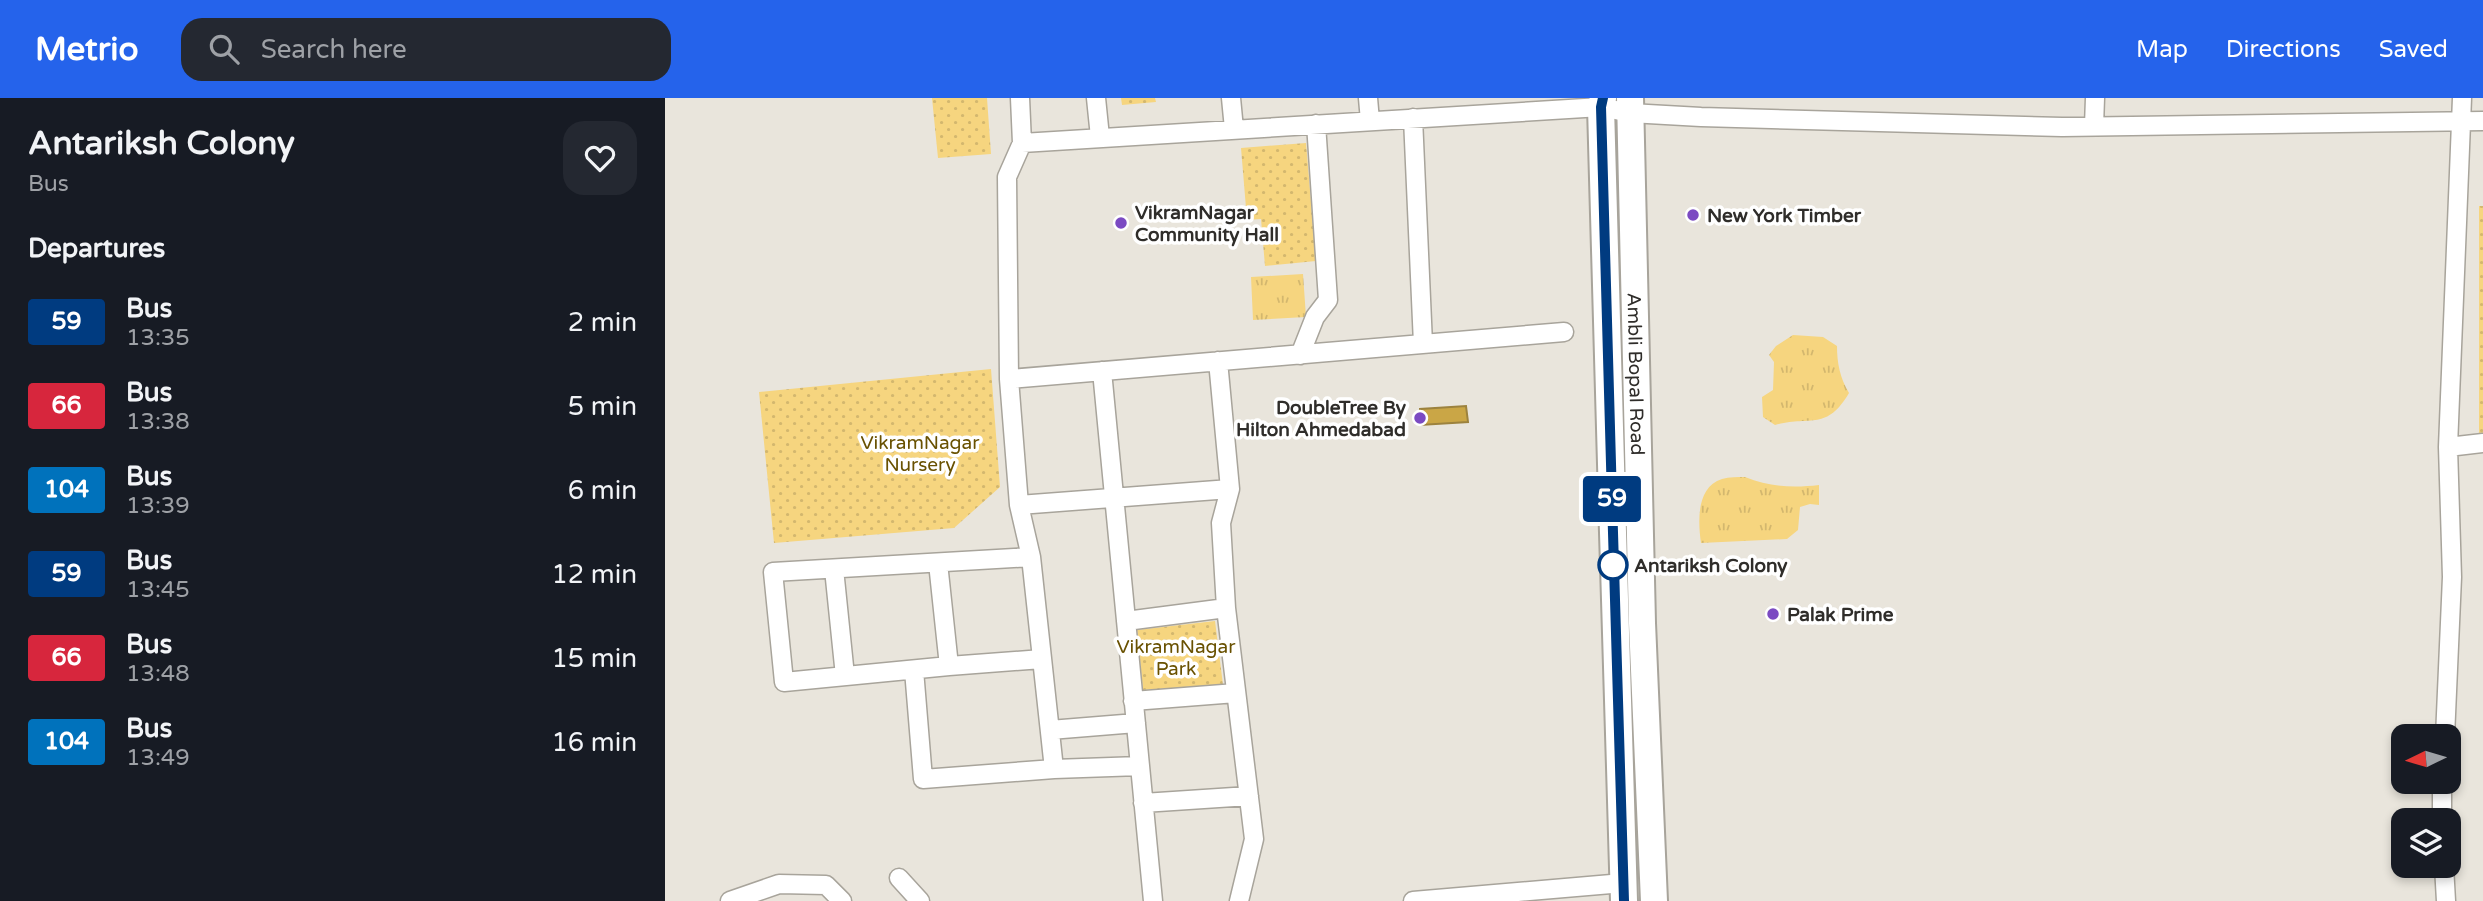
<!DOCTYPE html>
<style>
:root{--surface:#171b24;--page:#242831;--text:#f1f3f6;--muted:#9ea1a6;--accent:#2563eb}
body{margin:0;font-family:"Varela Round",sans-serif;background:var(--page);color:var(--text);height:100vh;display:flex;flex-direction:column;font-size:26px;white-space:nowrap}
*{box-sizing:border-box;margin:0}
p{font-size:23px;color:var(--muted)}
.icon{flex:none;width:38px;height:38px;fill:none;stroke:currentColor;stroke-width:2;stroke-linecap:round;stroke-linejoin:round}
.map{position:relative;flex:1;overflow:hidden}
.details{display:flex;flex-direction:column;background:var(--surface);width:665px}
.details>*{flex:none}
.badge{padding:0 14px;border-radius:5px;font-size:24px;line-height:46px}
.needle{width:46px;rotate:265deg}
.tools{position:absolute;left:1726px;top:626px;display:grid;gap:14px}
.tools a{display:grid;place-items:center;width:70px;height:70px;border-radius:14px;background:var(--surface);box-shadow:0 4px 10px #0003;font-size:35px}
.map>.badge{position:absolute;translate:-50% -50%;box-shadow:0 0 0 4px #fff}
h2{padding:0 28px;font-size:26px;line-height:63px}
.round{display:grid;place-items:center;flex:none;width:74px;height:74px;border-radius:21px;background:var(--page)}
.headline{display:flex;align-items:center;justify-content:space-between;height:119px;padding:0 28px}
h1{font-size:33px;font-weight:700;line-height:52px}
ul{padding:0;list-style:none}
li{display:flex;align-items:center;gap:21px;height:84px;padding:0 28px}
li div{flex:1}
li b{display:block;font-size:26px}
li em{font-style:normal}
li .badge{min-width:77px;font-weight:700;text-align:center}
header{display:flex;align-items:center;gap:42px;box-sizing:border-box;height:98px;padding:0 35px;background:var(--accent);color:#fff}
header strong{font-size:33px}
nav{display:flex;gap:38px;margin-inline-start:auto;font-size:24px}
.search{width:490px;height:63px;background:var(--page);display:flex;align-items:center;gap:18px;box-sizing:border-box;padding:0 24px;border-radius:21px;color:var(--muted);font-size:26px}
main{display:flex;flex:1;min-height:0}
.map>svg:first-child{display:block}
</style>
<header>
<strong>Metrio</strong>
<div class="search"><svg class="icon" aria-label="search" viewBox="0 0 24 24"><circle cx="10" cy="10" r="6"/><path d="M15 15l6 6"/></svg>Search here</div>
<nav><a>Map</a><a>Directions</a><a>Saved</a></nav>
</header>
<main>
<section class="details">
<div class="headline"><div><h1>Antariksh Colony</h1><p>Bus</p></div><a class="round"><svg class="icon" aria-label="heart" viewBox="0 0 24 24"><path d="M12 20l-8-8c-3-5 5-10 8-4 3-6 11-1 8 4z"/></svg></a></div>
<h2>Departures</h2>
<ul>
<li><span class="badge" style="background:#003b80;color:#fff">59</span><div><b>Bus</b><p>13:35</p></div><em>2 min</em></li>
<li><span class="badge" style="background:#d7263d;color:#fff">66</span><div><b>Bus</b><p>13:38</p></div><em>5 min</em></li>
<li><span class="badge" style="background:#0072bc;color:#fff">104</span><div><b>Bus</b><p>13:39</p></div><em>6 min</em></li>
<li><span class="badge" style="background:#003b80;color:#fff">59</span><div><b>Bus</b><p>13:45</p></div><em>12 min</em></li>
<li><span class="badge" style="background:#d7263d;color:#fff">66</span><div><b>Bus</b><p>13:48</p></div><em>15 min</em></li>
<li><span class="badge" style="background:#0072bc;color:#fff">104</span><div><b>Bus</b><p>13:49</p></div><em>16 min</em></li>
</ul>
</section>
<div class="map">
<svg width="1818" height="803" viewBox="0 0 1818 803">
<defs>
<pattern id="grass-tufts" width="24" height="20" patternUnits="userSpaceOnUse" patternTransform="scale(1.75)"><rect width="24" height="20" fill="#f6d57f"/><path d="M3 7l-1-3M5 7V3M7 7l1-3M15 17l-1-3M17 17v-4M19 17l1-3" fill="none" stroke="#d3b76e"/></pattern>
<pattern id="park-dots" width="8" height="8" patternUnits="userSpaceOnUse" patternTransform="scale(1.75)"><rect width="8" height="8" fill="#f6d57f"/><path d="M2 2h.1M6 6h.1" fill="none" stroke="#d3b76e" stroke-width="1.8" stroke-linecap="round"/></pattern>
</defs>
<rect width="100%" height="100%" fill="#e9e5dc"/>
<path fill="url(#grass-tufts)" d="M638,176L641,219L588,222L586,179Z
M1128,237L1158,239L1172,248C1172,265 1175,280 1184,295C1161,334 1145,317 1110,327L1098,319L1097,299L1108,292L1109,264L1104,257L1111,248Z
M1080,379C1105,389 1128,390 1154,387V407L1145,406L1135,409L1133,432L1122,441L1036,445C1033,424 1031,389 1057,381C1064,379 1073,379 1080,379Z"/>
<path fill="url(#park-dots)" d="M267,0H322L326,56L273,60Z
M456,0H490L491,4L457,7Z
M641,45L651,163L600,168L596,121L582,122L576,50Z
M1814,108H1818V335H1814Z
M326,271L335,389L289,430L109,445L94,294Z
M550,523L558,587L478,592L472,532Z"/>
<path fill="#caa646" stroke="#9c823e" stroke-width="2" d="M801,308L803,324L755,327V311Z"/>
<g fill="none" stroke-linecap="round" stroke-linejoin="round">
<defs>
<path id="street" d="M355,0L357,45L936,9L965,15L1036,19L1397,29L1818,23
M431,0L435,39
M566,0L569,31
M703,0L705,23
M748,20L758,246
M1429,28L1430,0
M635,257L650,219L663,202L651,26
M553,263L565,391L556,425L561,510L589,741L574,803
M437,273L488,803
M344,281L899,234
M1783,349L1818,345
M354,407L344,281L342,79L357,45
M273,465L284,568L119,584L108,474L366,459
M169,471L180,578
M461,523L561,510
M284,568L377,561
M249,572L258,681L389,671L475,668
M468,603L571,595
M385,632L471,625
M1780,639L1787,479L1783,349L1797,0
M389,671L366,459L354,407L565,391
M478,705L584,698
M1777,723V684
M1779,768L1781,803
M234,780L255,803
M65,803L114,786L161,787L177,803
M748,803L958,785"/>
<g id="secondary">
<path d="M938,0L936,9C945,274 949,538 959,803"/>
<path id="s1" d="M965,0L977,525L989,803"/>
</g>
</defs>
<use href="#street" stroke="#a8a49b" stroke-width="21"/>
<use href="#secondary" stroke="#a8a49b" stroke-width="30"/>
<use href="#street" stroke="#fff" stroke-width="18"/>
<use href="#secondary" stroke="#fff" stroke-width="26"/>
</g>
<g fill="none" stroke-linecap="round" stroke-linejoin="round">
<defs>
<path id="line" d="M938,0L936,9C945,274 949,538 959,803"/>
</defs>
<use href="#line" stroke="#fff" stroke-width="16"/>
<use href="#line" stroke="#003b80" stroke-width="10"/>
</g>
<g fill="#7b4ac2" stroke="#fff" stroke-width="2.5">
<circle cx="1028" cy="117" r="7"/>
<circle cx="456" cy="125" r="7"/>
<circle cx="755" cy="320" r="7"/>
<circle cx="1108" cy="516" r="7"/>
</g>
<circle fill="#fff" stroke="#003b80" stroke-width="3.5" cx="948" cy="467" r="14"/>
<g text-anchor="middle" stroke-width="7" stroke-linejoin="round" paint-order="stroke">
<g font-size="19" font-weight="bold" fill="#2f2d2a" stroke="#fff" text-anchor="start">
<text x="470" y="121">VikramNagar<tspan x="470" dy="22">Community Hall</tspan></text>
<text x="1042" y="124">New York Timber</text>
<text x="741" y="316" text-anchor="end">DoubleTree By<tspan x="741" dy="22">Hilton Ahmedabad</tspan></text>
<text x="1122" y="523">Palak Prime</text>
</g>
<g font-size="19" fill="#2f2d2a" stroke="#fff">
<text dy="7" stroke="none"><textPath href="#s1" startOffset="276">Ambli Bopal Road</textPath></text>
</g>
<g font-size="19" fill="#695101" stroke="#fff">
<text x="255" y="351">VikramNagar<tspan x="255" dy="22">Nursery</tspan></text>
<text x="511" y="555">VikramNagar<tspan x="511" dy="22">Park</tspan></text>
</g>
<g font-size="19" font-weight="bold" fill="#2f2d2a" stroke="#fff" text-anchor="start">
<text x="969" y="474">Antariksh Colony</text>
</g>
</g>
</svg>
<div class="tools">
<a><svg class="needle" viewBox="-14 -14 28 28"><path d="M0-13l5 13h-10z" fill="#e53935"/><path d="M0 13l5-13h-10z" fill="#9ea1a6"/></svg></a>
<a><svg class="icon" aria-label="layers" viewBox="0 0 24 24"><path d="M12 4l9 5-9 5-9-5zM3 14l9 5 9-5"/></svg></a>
</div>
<b class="badge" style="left:947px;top:401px;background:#003b80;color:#fff">59</b>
</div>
</main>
